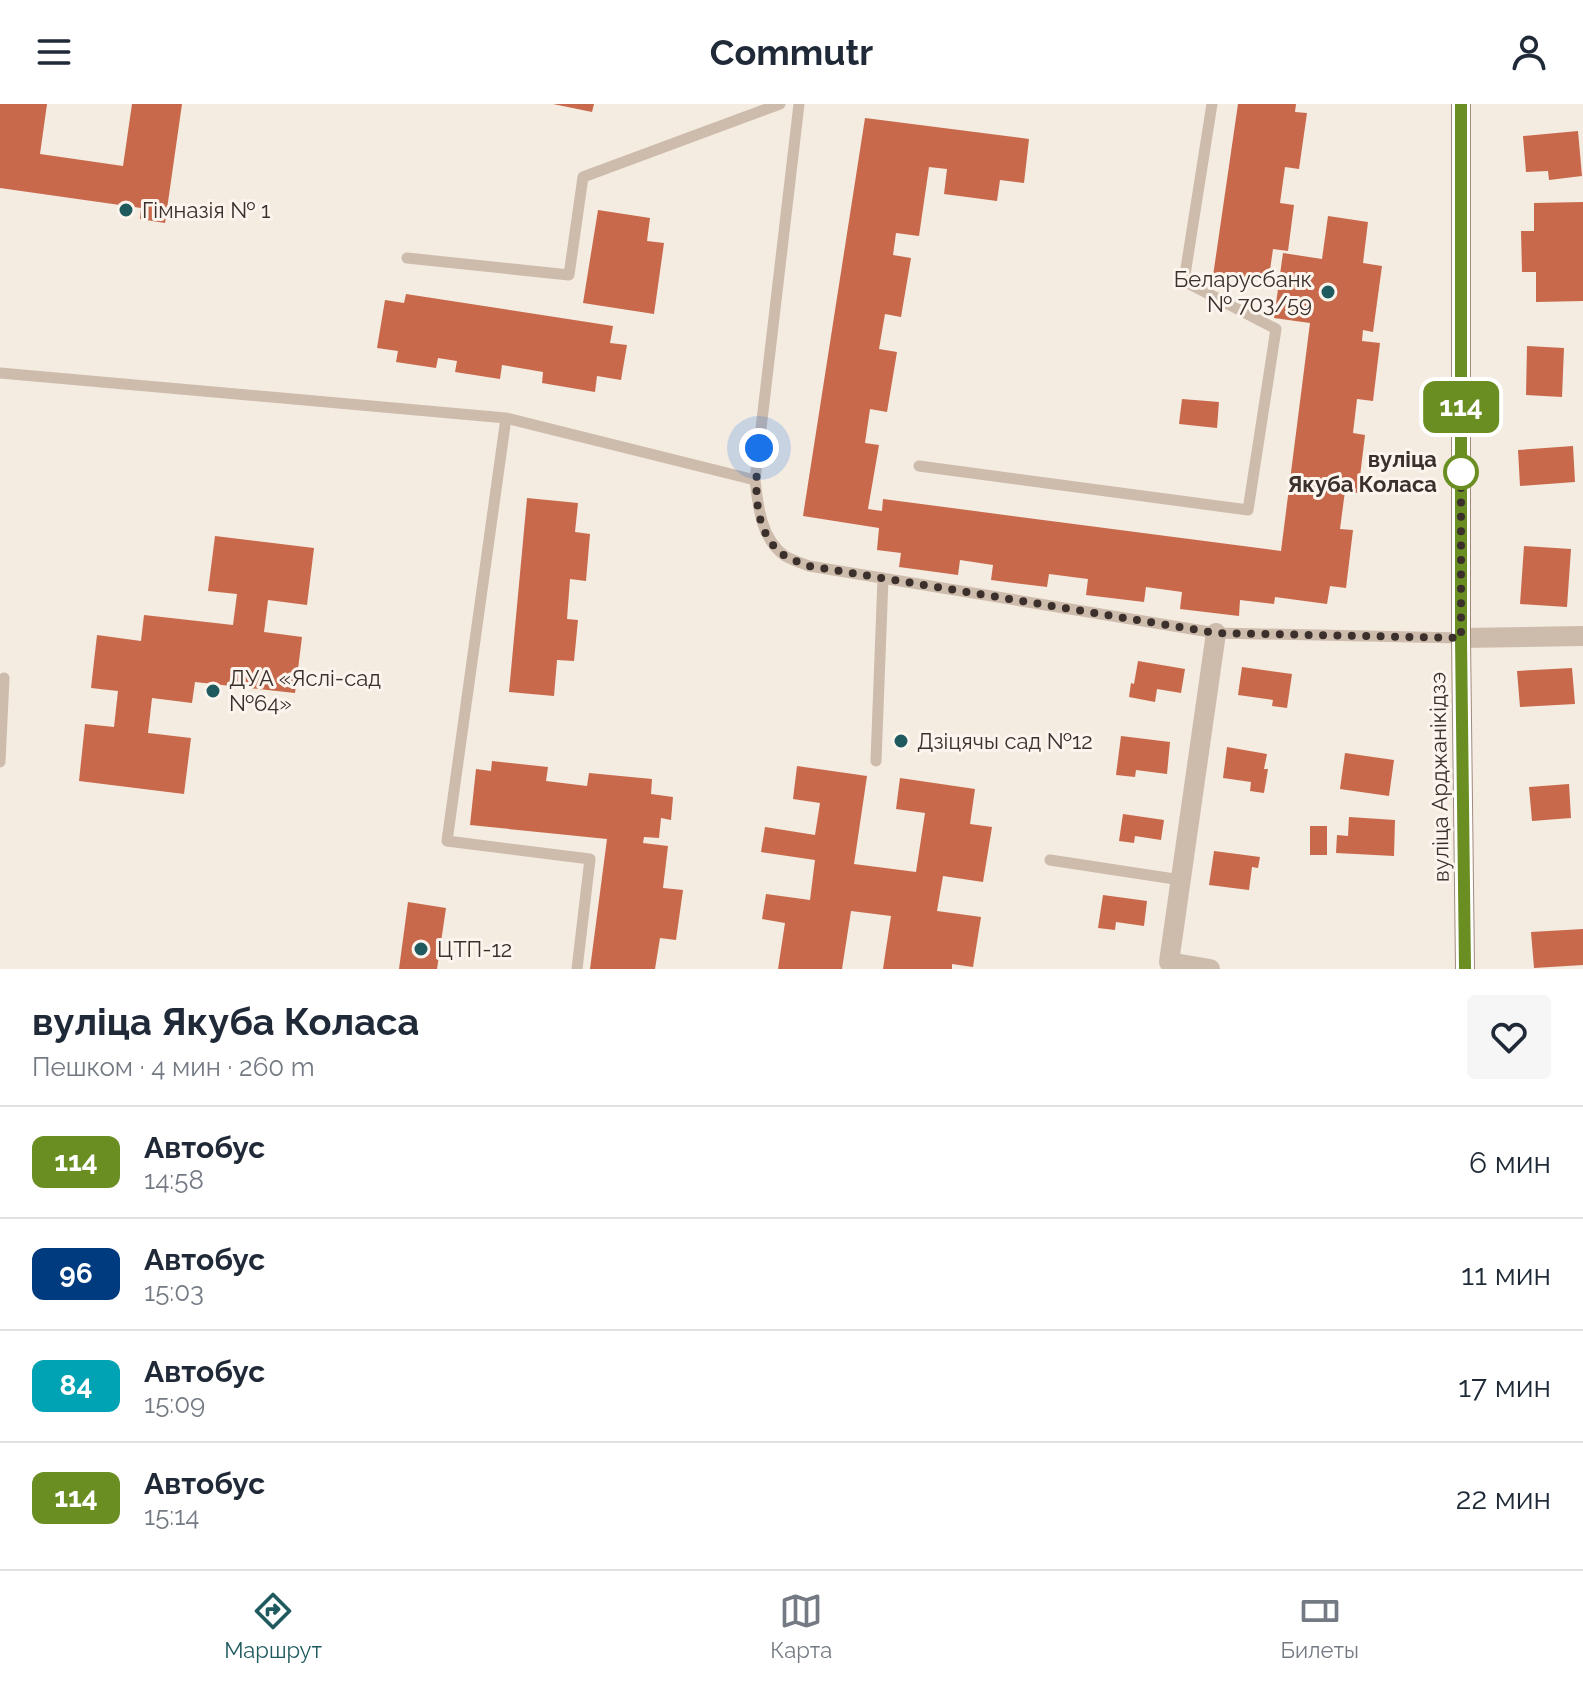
<!DOCTYPE html>
<html lang="ru">
<meta charset="utf-8">
<style>
:root{--surface:#fff;--page:#f6f6f7;--text:#1f2937;--muted:#747a83;--line:#e0e1e3;--accent:#1f5a5e}
body{margin:0;font-family:Raleway,sans-serif;background:var(--page);color:var(--text);height:100vh;display:flex;flex-direction:column;font-size:30px;white-space:nowrap}
*{box-sizing:border-box;margin:0}
p{font-size:26px;color:var(--muted)}
.icon{flex:none;width:44px;height:44px;fill:none;stroke:currentColor;stroke-width:2;stroke-linecap:round;stroke-linejoin:round}
.map{position:relative;height:865px;overflow:hidden}
.panel{display:flex;flex-direction:column;background:var(--surface);flex:1}
.panel>*{flex:none}
.badge{padding:0 16px;border-radius:12px;font-size:28px;line-height:52px}
.you{position:absolute;width:40px;height:40px;margin:-20px;border:6px solid #fff;border-radius:50%;background:#1a73e8;box-shadow:0 0 0 12px #1a73e833}
.map>.badge{position:absolute;translate:-50% -50%;box-shadow:0 0 0 4px #fff}
.round{display:grid;place-items:center;flex:none;width:84px;height:84px;border-radius:8px;background:var(--page)}
.summary{display:flex;align-items:center;justify-content:space-between;height:136px;padding:0 32px}
h1{font-size:38px;font-weight:700;line-height:60px}
ul{padding:0;list-style:none}
li{display:flex;align-items:center;gap:24px;height:112px;padding:0 32px;border-top:2px solid var(--line)}
li div{flex:1}
li b{display:block;font-size:30px}
li em{font-style:normal}
li .badge{min-width:88px;font-weight:700;text-align:center}
header{display:flex;justify-content:space-between;align-items:center;height:104px;padding:0 32px;background:var(--surface);font-size:36px;font-weight:700}
.tab-bar{display:flex;justify-content:space-around;align-items:center;height:112px;border-top:2px solid var(--line);background:var(--surface);font-size:22px;color:var(--muted)}
.tab-bar a{display:grid;justify-items:center;gap:4px}
.tab-bar .active{color:var(--accent)}
.map>svg:first-child{display:block}
</style>
<header><svg class="icon" aria-label="menu" viewBox="0 0 24 24"><path d="M4 6h16M4 12h16M4 18h16"/></svg>Commutr<svg class="icon" aria-label="person" viewBox="0 0 24 24"><circle cx="12" cy="8" r="4"/><path d="M4 21q1-7 8-7t8 7"/></svg></header>
<div class="map">
<svg width="1583" height="865" viewBox="0 0 1583 865">
<rect width="100%" height="100%" fill="#f4ebe1"/>
<path fill="#c8694b" d="M0,0H47L40,50L123,62L132,0H182L165,119L140,115L141,104L0,84Z
M553,0H594L592,8Z
M1238,0H1296L1295,8L1307,9L1299,65L1285,63L1280,99L1294,101L1288,147L1273,145L1269,173L1253,171L1252,178L1213,172Z
M865,14L1029,35L1024,79L1000,76L997,97L944,90L947,65L929,63L919,132L896,129L893,151L911,154L901,213L885,210L879,245L897,248L887,308L870,305L865,339L879,341L868,405L882,407L883,395L1281,447L1310,219L1274,214L1283,149L1322,155L1328,112L1368,118L1363,159L1382,162L1373,228L1363,226L1362,237L1380,239L1373,297L1357,295L1353,329L1365,331L1358,389L1345,387L1340,425L1353,426L1346,484L1330,482L1327,500L1275,493L1274,500L1240,496L1239,512L1180,505L1182,488L1146,483L1144,498L1086,491L1088,475L1049,470L1047,483L991,476L993,461L960,456L958,471L899,463L901,449L877,446L879,424L803,412Z
M1578,27L1582,72L1549,76L1548,67L1526,68L1523,32Z
M1583,98V197L1536,198V168H1522L1521,127H1534V99Z
M598,106L650,114L647,137L664,139L654,210L583,199Z
M406,190L613,222L610,239L627,241L621,276L597,272L595,288L542,279L543,268L502,261L500,275L455,268L457,257L438,254L436,264L396,258L398,247L377,244L385,196L404,199Z
M1527,242L1564,244L1562,293L1526,291Z
M1182,295L1219,298L1217,324L1179,320Z
M1573,342L1575,378L1520,382L1518,346Z
M527,394L578,399L575,428L590,430L586,477L570,475L567,515L578,516L574,557L557,556L554,592L509,588Z
M215,432L314,444L307,501L268,496L264,528L302,533L295,589L195,578L192,599L152,594L148,629L191,634L184,690L79,677L85,620L114,623L118,587L91,584L97,531L141,537L144,511L233,521L237,490L208,487Z
M1524,442L1571,445L1567,503L1520,500Z
M1138,557L1185,565L1181,589L1157,585L1155,598L1129,593L1131,579L1134,580Z
M1242,563L1292,570L1287,604L1272,602L1273,596L1238,591Z
M1572,564L1575,600L1520,603L1517,567Z
M1121,632L1170,638L1167,670L1136,666L1135,673L1116,671Z
M1227,643L1267,650L1264,665H1268L1264,689L1250,687L1251,678L1223,674Z
M1345,649L1394,656L1389,692L1340,685Z
M492,657L548,663L546,677L587,682L589,669L652,675L651,690L673,693L671,716L661,714L659,734L644,733L643,739L668,742L663,784L683,786L676,836L660,834L655,865H590L607,735L470,721L476,665L491,667Z
M797,662L867,672L854,760L916,768L925,709L896,705L900,674L975,685L970,720L992,723L983,778L943,772L937,807L981,813L973,863L952,860V865H883L891,812L851,807L842,865H778L785,819L762,815L766,790L810,796L815,756L761,748L765,723L815,731L820,699L793,695Z
M1569,680L1571,714L1532,717L1529,683Z
M1123,710L1164,716L1161,736L1135,732L1134,739L1119,737Z
M1349,713L1395,716L1394,752L1336,749L1337,731L1348,732Z
M1310,722H1327V751H1310Z
M1214,747L1260,753L1258,764L1252,763L1249,786L1209,781Z
M1103,791L1147,797L1144,822L1116,818L1115,826L1098,824Z
M408,798L446,804L437,865H399Z
M1583,825V861L1534,864L1531,828Z"/>
<g fill="none" stroke-linecap="round" stroke-linejoin="round">
<path stroke="#cdbbac" stroke-width="11" d="M799,0L755,376C758,402 761,435 785,452C792,456 801,459 809,462L1216,529L1461,534
M407,154L569,171L583,73L780,0
M0,269L506,314L755,376
M506,314L447,737L590,755L577,865
M919,362L1248,406L1276,225L1184,177L1212,0
M876,657L883,474
M0,658L4,574
M1050,756L1181,776"/>
<path stroke="#cdbbac" stroke-width="20" d="M1461,534L1583,532
M1210,865L1169,858L1216,529"/>
<path stroke="#a18a7d" stroke-width="20" d="M1461,0V534L1465,865"/>
</g>
<g fill="none" stroke-linecap="round" stroke-linejoin="round">
<defs>
<path id="line" d="M1461,0V534L1465,865"/>
</defs>
<use href="#line" stroke="#fff" stroke-width="18"/>
<use href="#line" stroke="#6b8e23" stroke-width="12"/>
<path stroke="#3b302b" stroke-width="8" stroke-dasharray="0 14.4" d="M759,344C755,379 751,429 785,452C792,456 802,459 809,462L1216,529L1461,534V368"/>
</g>
<g fill="#1f5a5e" stroke="#fbf5ee" stroke-width="3">
<circle cx="126" cy="106" r="8"/>
<circle cx="1328" cy="188" r="8"/>
<circle cx="213" cy="587" r="8"/>
<circle cx="901" cy="637" r="8"/>
<circle cx="421" cy="845" r="8"/>
</g>
<circle fill="#fff" stroke="#6b8e23" stroke-width="4" cx="1461" cy="368" r="16"/>
<g text-anchor="middle" stroke-width="6" stroke-linejoin="round" paint-order="stroke">
<g font-size="22" fill="#3b302b" stroke="#fbf5ee" text-anchor="start">
<text x="142" y="114">Гімназія № 1</text>
<text x="1312" y="183" text-anchor="end">Беларусбанк<tspan x="1312" dy="25">№ 703/59</tspan></text>
<text x="229" y="582">ДУА «Яслі-сад<tspan x="229" dy="25">№64»</tspan></text>
<text x="917" y="645">Дзіцячы сад №12</text>
<text x="437" y="853">ЦТП-12</text>
</g>
<g font-size="22" font-weight="bold" fill="#3b302b" stroke="#fbf5ee" text-anchor="end">
<text x="1437" y="363">вуліца<tspan x="1437" dy="25">Якуба Коласа</tspan></text>
</g>
<g font-size="22" fill="#3b302b" stroke="#fbf5ee">
<text transform="translate(1439 673) rotate(-91)" y="8">вуліца Арджанікідзэ</text>
</g>
</g>
</svg>
<div class="you" style="left:759px;top:344px"></div>
<b class="badge" style="left:1461px;top:303px;background:#6b8e23;color:#fff">114</b>
</div>
<section class="panel">
<div class="summary"><div><h1>вуліца Якуба Коласа</h1><p>Пешком · 4 мин · 260 m</p></div><a class="round"><svg class="icon" aria-label="heart" viewBox="0 0 24 24"><path d="M12 20l-8-8c-3-5 5-10 8-4 3-6 11-1 8 4z"/></svg></a></div>
<ul>
<li><span class="badge" style="background:#6b8e23;color:#fff">114</span><div><b>Автобус</b><p>14:58</p></div><em>6 мин</em></li>
<li><span class="badge" style="background:#003b80;color:#fff">96</span><div><b>Автобус</b><p>15:03</p></div><em>11 мин</em></li>
<li><span class="badge" style="background:#00a3b4;color:#fff">84</span><div><b>Автобус</b><p>15:09</p></div><em>17 мин</em></li>
<li><span class="badge" style="background:#6b8e23;color:#fff">114</span><div><b>Автобус</b><p>15:14</p></div><em>22 мин</em></li>
</ul>
</section>
<nav class="tab-bar">
<a class="active"><svg class="icon" aria-label="directions" viewBox="0 0 24 24"><path d="M12 3l9 9-9 9-9-9zM9 14v-3h6M13 9l2 2-2 2"/></svg>Маршрут</a>
<a><svg class="icon" aria-label="map" viewBox="0 0 24 24"><path d="M3 6l6-2 6 2 6-2v14l-6 2-6-2-6 2zM9 4v14M15 6v14"/></svg>Карта</a>
<a><svg class="icon" aria-label="tickets" viewBox="0 0 24 24"><path d="M3 7h18v10H3zM15 7v10"/></svg>Билеты</a>
</nav>
